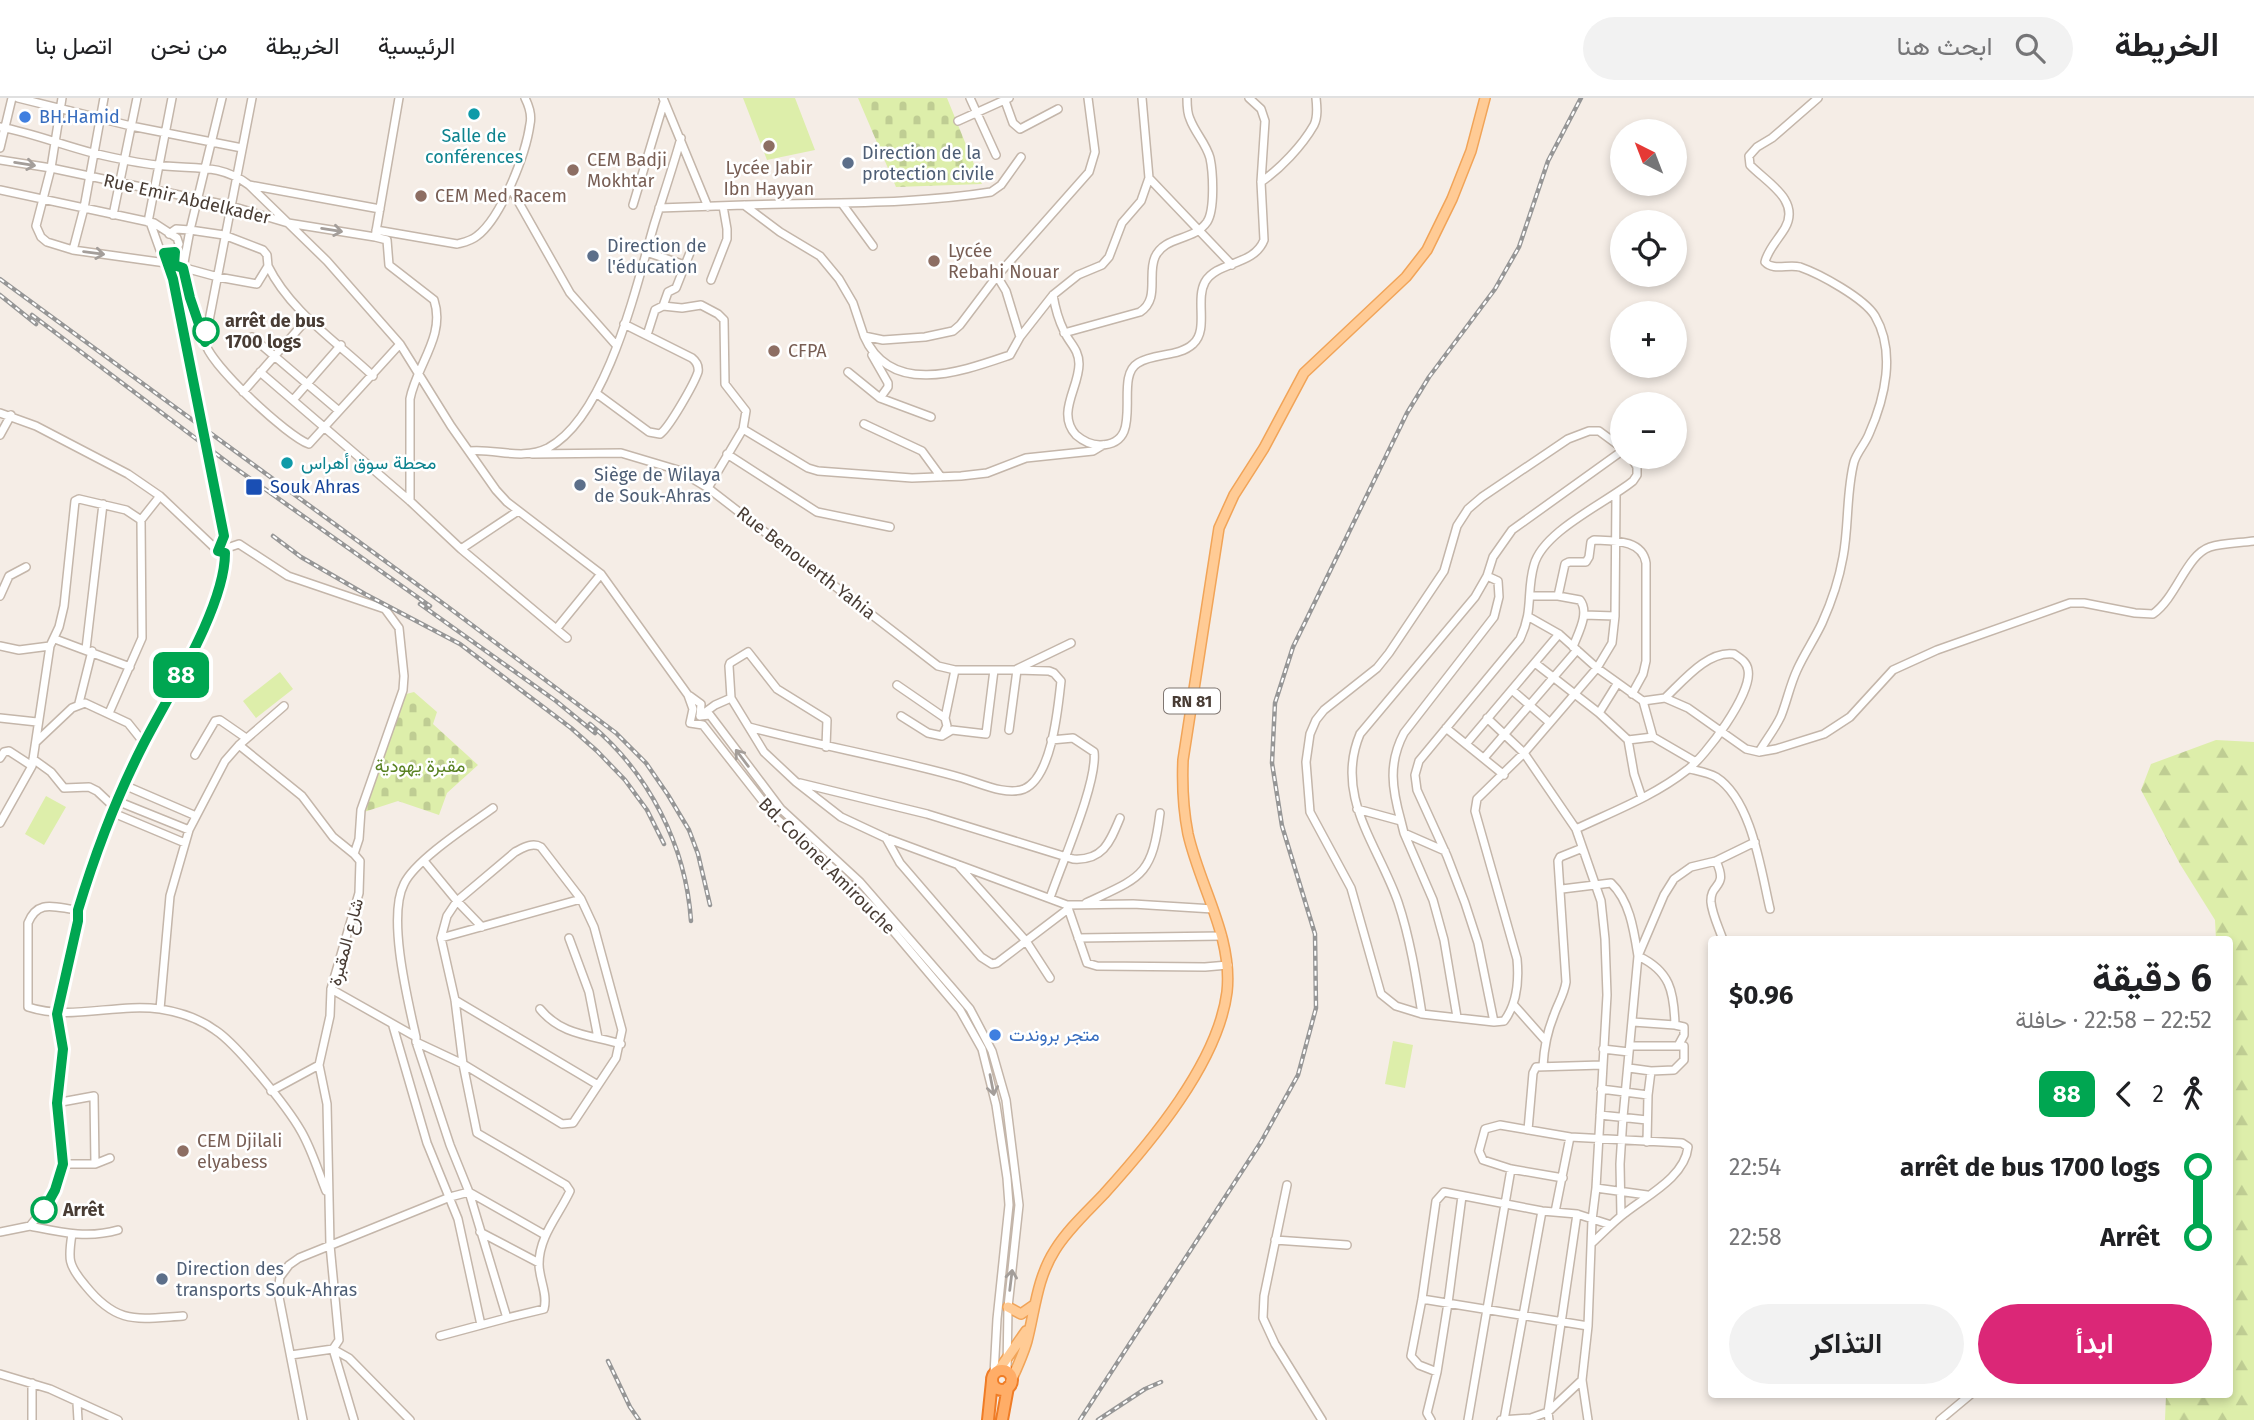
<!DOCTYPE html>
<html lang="ar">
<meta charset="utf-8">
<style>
:root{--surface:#fff;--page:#f2f2f2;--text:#202124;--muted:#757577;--line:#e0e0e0;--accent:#db2777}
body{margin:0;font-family:"Fira Sans",Vazirmatn,sans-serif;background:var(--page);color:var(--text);direction:rtl;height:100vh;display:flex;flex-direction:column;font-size:26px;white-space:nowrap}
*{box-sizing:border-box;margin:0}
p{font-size:23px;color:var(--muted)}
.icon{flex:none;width:38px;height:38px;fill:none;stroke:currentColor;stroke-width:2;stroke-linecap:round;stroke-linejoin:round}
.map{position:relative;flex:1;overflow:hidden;direction:ltr}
.panel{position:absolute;left:1708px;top:838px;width:525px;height:462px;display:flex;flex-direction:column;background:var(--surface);border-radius:7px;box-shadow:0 4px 10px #0003;direction:rtl}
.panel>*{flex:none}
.badge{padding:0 14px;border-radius:10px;font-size:24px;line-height:46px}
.needle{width:46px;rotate:318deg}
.controls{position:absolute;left:1610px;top:21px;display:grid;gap:14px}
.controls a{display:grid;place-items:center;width:77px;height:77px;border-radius:50%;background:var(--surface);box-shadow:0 4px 10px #0003;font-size:35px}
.map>.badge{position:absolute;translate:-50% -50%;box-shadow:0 0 0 4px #fff}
.legs{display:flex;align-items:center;gap:10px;height:77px;padding:0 21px;font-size:23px}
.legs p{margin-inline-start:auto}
.headline{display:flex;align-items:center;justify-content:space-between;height:119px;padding:0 21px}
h1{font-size:38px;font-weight:700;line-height:52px}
.button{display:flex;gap:14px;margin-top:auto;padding:14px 21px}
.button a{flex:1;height:80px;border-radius:42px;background:var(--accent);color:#fff;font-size:28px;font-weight:700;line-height:80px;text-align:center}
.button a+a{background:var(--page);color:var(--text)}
ul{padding:0 21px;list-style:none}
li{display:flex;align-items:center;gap:24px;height:70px;font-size:26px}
li i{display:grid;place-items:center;width:10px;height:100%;margin:0 9px;background:currentColor}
li i::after{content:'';width:18px;height:18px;margin:-9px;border:5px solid;border-radius:50%;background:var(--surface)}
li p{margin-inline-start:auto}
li:first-child i{background:linear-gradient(#0000 50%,currentColor 0)}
li:last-child i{background:linear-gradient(currentColor 50%,#0000 0)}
header{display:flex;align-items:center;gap:42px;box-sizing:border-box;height:98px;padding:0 35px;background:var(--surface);border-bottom:2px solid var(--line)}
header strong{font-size:33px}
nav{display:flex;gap:38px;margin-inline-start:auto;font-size:24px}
.search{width:490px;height:63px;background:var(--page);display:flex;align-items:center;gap:18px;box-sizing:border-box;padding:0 24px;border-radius:38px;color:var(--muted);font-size:26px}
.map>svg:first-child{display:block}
</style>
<header>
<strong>الخريطة</strong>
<div class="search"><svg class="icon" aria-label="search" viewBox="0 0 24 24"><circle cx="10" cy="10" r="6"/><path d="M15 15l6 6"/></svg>ابحث هنا</div>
<nav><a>الرئيسية</a><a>الخريطة</a><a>من نحن</a><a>اتصل بنا</a></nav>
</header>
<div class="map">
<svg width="2254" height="1322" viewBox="0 0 2254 1322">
<defs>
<pattern id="forest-firs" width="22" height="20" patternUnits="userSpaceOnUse" patternTransform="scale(1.75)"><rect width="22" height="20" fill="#dea"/><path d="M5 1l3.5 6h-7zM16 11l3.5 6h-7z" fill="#bfcd93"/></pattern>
<pattern id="cemetery-stones" width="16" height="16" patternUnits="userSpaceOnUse" patternTransform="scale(1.75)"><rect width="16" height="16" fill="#dea"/><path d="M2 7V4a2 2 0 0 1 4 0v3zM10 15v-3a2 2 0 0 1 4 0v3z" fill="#bfcd93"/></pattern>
</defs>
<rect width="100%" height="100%" fill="#f5ede6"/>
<path fill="url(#forest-firs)" d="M2216,642L2254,644V1322H2165L2166,1297H2230V842H2216L2215,822L2180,766L2141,692L2151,666Z"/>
<path fill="url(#cemetery-stones)" d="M858,0H947L982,86L896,89Z
M414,594L437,614L433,626L478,667L447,695L439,717L398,703L364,714L406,596Z"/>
<path fill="#dea" d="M743,0H795L815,52L767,62Z
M280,574L293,591L256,620L243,603Z
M46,698L66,709L44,747L25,736Z
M1393,943L1413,947L1405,990L1385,986Z"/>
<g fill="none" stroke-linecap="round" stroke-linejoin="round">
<defs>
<path id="minor" d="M18,0L131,28L242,50
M62,0L51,70L36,128L41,139L47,144L73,152L166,165
M252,0L207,233C206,237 204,240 205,244C209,266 288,339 309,346L400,246
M399,0L375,139L387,142L389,167L434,202C446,238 416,268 410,301V403
M663,0L708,109
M970,0L996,57
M1004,0L1013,25L1020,31L1058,11
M958,23L1009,0
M0,29C32,35 62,47 93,55C114,60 136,65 157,67C191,72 219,64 249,87L327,163L400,246L451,328L496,392L507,404L601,476L688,597L693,611L690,625L703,627L776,720L839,776L878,815L960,912L982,951L996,1007L1007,1080L1009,1107L997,1221L994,1276
M0,50L12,0
M0,62L51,70L231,108L288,125L375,139
M1149,80L1232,167
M1261,84C1280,71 1302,48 1314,27C1318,19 1317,9 1316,0
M249,87L380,111
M510,89L570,195L616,247
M0,92L154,125L177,140L179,146L175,154L167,156L160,152L150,124
M633,107L664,4
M745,107C827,104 910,107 991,94L1001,87L1021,59
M843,107L873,148
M659,110L744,107L780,134L820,158L839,181L853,205L864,238L883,242L925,239L953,233L960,227L997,178L1089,74L1095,54L1088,0
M113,117L137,0
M148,124L172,0
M376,132L457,146C465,144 471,143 477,138C501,120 526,56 530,26C532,17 529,8 525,0
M169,136L176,131L190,132L222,0
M73,152L84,110L104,0
M646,154L685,167
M165,162L173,181L185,243
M174,167L218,179L257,186L268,168C290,213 336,243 373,278
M997,178L1006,193L1020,239
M711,182L727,141V131L723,108
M1053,197C1055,209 1058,221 1064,233C1069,245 1079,251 1079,266C1079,290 1056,315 1076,337C1083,343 1091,347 1100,347C1148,347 1112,280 1138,265C1154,255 1179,259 1193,246C1209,232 1195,202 1205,184C1217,163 1254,168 1264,142L1261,84L1265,23L1261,11L1249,0
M663,208L668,194L676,190L691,152
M1064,235L1140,214C1160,201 1147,177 1155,159C1165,137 1193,144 1207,124C1215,112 1213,74 1210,60C1206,45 1195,35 1190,21C1187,15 1187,7 1187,0
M647,237L655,212L663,208L682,210L701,207L718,216L724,222L725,286L746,313L743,331L708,390
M864,238C891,300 963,273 1010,257L1020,239L1053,197L1078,177L1102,167L1109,159L1122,125L1141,103L1149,80L1142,0
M252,239L339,313
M205,243L190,200L183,170L190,132L224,137L263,152L267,157L268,168
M260,274L410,403L461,451L567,540
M848,274L880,300L888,289V285L872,257
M243,294L308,220
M596,295L649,334L660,336C669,330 694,286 698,274C699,268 697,264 692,260L624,226
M880,300L931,319
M293,302L341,247
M0,315L36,328L128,376L160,398L218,453L239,446L288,478L385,511L399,530L404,578L403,592L361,712L359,741L354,756L360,763L359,795L331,891L330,918L319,967L327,1006L330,1147L339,1242L333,1251L354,1322
M864,326L922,353L941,379
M743,331L808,370L818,373L912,380L961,378L987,375L1026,360L1093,353L1103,347
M0,337L11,317
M469,353C496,350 521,363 548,350C607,318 636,189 654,127C663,98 673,69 681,40
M532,356L621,355L678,372L708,390L938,568L955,572H1017L1009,632
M727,356L817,414L890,429
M1616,397L1615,518L1612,545L1597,570L1524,655L1477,701L1475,713L1517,861C1519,882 1517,906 1504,923L1494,924L1422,916L1396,908L1381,896L1351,790L1310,714L1306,664L1310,636L1316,622L1324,612L1377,570L1389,555L1444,473L1457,428L1468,411L1482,399L1568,341L1589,333H1599L1622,350
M461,451L518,413
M0,498L9,478L26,469
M1531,498H1558
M1584,517L1615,518
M1529,519L1559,536L1597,570L1643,603L1665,600L1688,610L1746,651L1759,654L1776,651L1824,636L1850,619L1893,572L1937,552L2070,505H2084L2135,515L2153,516C2177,499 2186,457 2210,449C2223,445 2240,445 2254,443
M557,530L601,476
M55,541L130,569
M0,548L19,552L50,548
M1573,549C1578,535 1590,515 1580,502L1558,498L1565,466L1569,464H1586L1589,459L1591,444L1594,442C1613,443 1642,441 1646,465V563L1643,576L1632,596
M86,551L103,406
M1535,565L1599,615L1628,642
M1017,571L1071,545
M955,572L945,620L947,628L942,638L952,632L986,636L994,572
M897,587L945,620
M1512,592L1549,624
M690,598L701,606L700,618L710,617L781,711L860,784L953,891L970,911L992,953L1006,1002L1019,1107L1008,1209L1007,1274
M731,600L729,568L730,565L748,554L777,591L827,622L826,649
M1643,603L1653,639
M79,605L92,553
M109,615L142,540L141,422L160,398
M1599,615L1617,586
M700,618L715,607L731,600L764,654L796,684L841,719L886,740L1067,807L1087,865L1097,868L1205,869L1228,867
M901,618L928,635L942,638
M0,620L37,624
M1487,620L1524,655L1576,731L1601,803L1605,841L1607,897L1596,1090L1592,1122L1588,1228L1582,1282L1588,1322
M749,629C820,648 892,660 962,680C980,685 1006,698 1024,691C1052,679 1058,610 1061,583L1054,575L1049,573L1017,572
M1446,630L1504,677
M36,644L72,610L85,605L128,625L144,645
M1466,646L1559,536
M239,647L302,698L333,739L354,756
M1759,654C1766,642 1775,631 1781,618C1787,603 1790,587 1797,572C1804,556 1814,542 1822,525C1831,505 1839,482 1843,459C1849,428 1846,395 1854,364C1857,354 1865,346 1869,336C1885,300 1896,254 1875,218C1864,200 1820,176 1800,169C1788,166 1773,173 1765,164C1768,151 1778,142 1785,130C1801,102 1766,84 1750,67L1749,58L1757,49L1772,40L1818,0
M195,657L215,623L220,622L246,640
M0,660L4,654L9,653L32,668
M1484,660L1577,552
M33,661L51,674L64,690L89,689L97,693L114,709
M1690,671C1698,673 1709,675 1716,679C1752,702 1761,773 1770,811
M800,685L927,716L1073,761C1103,763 1110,744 1120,720
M124,687L196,718
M1642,700L1634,676L1628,642L1653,639L1696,664
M117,703L189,732L170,798L160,911
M1357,711L1401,723L1404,735L1445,753
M111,714L185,745
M1401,723C1392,691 1388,665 1404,635L1494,519L1499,499L1498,483L1487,478
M0,725L32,668L50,548L59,529L64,508L75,403L79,401L126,412L141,422
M1576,731C1614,713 1654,698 1687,672C1705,659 1753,595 1748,572C1747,564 1740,560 1734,556C1708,552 1683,583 1665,600
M189,732L225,663L239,647L284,608
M1404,735L1433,802L1444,842L1457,919
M886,740L900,765L981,859L992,866L997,865L1068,811
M424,763L457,803L482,829
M1716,763C1729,791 1710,784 1711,804C1712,816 1719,830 1723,842
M958,767L1026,843L1050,880
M1562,791L1611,785C1630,803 1634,833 1638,858C1670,873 1674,893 1675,927L1684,929V937L1678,948H1684V962L1674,972L1651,973
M1050,800C1061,767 1098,684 1094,654L1073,640L1051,642
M1086,805C1141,779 1152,779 1160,715
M1067,807L1133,806L1213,811
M78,812C56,810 38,800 28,825V909C71,923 116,905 160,911C179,914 200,921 215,932C237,946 288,1010 301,1033C312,1052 318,1073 326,1093
M441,840L581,801
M569,840L589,894L598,940
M1078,840L1222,838
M331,891L416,939V944L463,966L562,1026L573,1025L616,960L622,932L594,829L581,801L541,749C532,744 523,750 515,754L457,803L447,818L441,840L455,902L463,966L477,1035L566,1087L570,1093C559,1117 539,1138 539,1166C539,1181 548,1196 544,1211L507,1220
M455,902L598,987
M1513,906L1545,942
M540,911C561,937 590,937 621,946
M1422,916C1416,878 1410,840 1398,804C1378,747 1334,698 1360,636L1475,499L1487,478L1493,459L1512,432L1622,353
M1494,924L1478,845L1465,805L1447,758L1417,692L1415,677L1419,663L1520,541C1534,511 1526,495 1534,467C1543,433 1606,405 1633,383L1637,377V369L1631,359
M1633,924L1675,927
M393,928L427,1045L458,1121L481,1227
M416,939C408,903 387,819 404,786C415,762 471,726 493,710
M416,944L450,1047L469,1094L507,1220L440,1238
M1630,948H1678
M1603,951L1629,954
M1543,968C1544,950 1547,934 1554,917C1558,905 1564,897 1566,884L1558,763L1560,759L1580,751L1584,754
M1629,970L1651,973L1648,997L1647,1044
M1601,991L1648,997
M271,993L319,967
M56,1005L94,998L95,1066
M1600,1017L1647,1022
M1528,1032L1533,975L1536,969L1602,967
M63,1066H95L110,1060
M1563,1080L1511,1071L1483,1062L1479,1053L1485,1031L1500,1027L1570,1039L1682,1045L1688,1049C1685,1079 1646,1098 1625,1115C1613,1124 1603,1135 1592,1145
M1287,1087L1264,1198L1263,1220L1275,1246L1322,1322
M1596,1090L1647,1097
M1555,1114L1570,1039
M1621,1118L1620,1066L1623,1019L1638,858L1664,797L1674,781L1691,769L1716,763L1755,744
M30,1128C60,1134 87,1141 118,1132
M0,1134L30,1128L49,1104L63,1066L56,1005L63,951L57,916L78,823V812C95,756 116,700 143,647C168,598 225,510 225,455L218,453L224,438
M480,1134L539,1165
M72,1136C68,1161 68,1167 85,1187C117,1227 136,1221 183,1218
M1275,1142L1347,1147
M1422,1201L1588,1228
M291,1257L333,1251L349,1260L410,1322
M1437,1274L1419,1267L1411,1258L1422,1201L1436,1103L1444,1094L1542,1113L1577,1116L1611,1127
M0,1276L50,1291L118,1322
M77,1305L78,1322
M32,1322V1285
M303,1322L278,1194L280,1179L289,1167L299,1160L450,1099L469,1094L545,1137
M1431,1322L1427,1315L1437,1274L1448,1205L1462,1098
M1468,1322L1511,1071
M1501,1322L1531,1320L1548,1314L1582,1282
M1504,1322L1542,1113
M1549,1322L1548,1314L1577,1116
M1940,1322L1970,1297"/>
<path id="major" d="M1008,1209L1021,1216L1034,1207
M998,1273L1026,1233
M1011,1283C1017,1270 1023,1257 1027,1243C1035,1212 1037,1180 1055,1152C1068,1131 1087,1114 1104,1096C1150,1045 1218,965 1227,894C1233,839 1200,789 1188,736C1183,711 1182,687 1183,662L1219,430L1234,397L1264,350L1304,275L1406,179L1427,152L1452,101L1471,53L1485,0"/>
<path id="highway" d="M992 1282a10 10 0 1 1 20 0a10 10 0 1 1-20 0Z
M988,1322L992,1283
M1002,1322L1008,1289"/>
</defs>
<use href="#minor" stroke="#c4b6aa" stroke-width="10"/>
<use href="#major" stroke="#f1a458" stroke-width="12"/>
<use href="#highway" stroke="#ef7c26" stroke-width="14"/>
<use href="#minor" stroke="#fff" stroke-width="7"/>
<use href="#major" stroke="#ffcb95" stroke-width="9"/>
<use href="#highway" stroke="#ffad67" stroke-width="10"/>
<defs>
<path id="rail" d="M0,181L448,509L616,635L646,665L668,697L689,732L698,756L710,807
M0,197L36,226
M32,217L231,367L430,508
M273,438L301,459L365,496L460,546L571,630L597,653L625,682L647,712L664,746
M420,506L556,603L595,635
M590,626C649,675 686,748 691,823
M608,1263L630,1309L639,1322
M1080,1322L1261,1044L1298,977L1316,910L1315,836L1282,728L1272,665L1275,605L1293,549L1407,315L1429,279L1495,191L1519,149L1548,63L1581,0
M1098,1322L1145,1291L1161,1284"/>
</defs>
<use href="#rail" stroke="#969696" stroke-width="4.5"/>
<use href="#rail" stroke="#fff" stroke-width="2" stroke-dasharray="5" stroke-linecap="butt"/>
<defs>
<path id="minor-bridge" d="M185,243L224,438"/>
</defs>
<use href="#minor-bridge" stroke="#c4b6aa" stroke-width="10" stroke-linecap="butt"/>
<use href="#minor-bridge" stroke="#fff" stroke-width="7"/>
</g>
<defs><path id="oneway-shaft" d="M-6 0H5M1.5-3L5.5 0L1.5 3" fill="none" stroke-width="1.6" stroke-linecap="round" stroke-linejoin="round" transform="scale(1.75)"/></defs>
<g stroke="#a49e9a">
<use href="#oneway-shaft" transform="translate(25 66) rotate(9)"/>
<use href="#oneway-shaft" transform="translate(332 132) rotate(9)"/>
<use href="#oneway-shaft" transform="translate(94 155) rotate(8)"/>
<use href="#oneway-shaft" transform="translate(742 660) rotate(-127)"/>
<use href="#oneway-shaft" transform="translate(992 987) rotate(79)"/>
<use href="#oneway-shaft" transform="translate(1011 1182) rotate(-83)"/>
</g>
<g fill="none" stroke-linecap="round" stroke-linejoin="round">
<defs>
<path id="line-1" d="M44,1112L55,1092L63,1066L57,1005L63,951L57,916L78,823V812C95,756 116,700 143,647C168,598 225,509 225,455L218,453L224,438L173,181L164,155L175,154L174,167L183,170L190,200L205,244L206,233"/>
</defs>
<use href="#line-1" stroke="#fff" stroke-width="16"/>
<use href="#line-1" stroke="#00a651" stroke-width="10"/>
</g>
<g fill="#0f9aa8" stroke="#fff" stroke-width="2.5">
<circle cx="474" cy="16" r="7"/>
<circle cx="287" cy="365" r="7"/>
</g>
<g fill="#3f7fe0" stroke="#fff" stroke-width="2.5">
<circle cx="25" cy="19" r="7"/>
<circle cx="995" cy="937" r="7"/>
</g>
<g fill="#8d6e63" stroke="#fff" stroke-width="2.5">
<circle cx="769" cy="48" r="7"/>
<circle cx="573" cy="72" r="7"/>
<circle cx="421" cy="98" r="7"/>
<circle cx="934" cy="163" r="7"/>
<circle cx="774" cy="253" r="7"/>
<circle cx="183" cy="1053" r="7"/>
</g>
<g fill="#5c6f8a" stroke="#fff" stroke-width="2.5">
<circle cx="848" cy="65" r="7"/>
<circle cx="593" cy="158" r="7"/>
<circle cx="580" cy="387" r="7"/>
<circle cx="162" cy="1181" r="7"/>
</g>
<g fill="#fff" stroke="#00a651" stroke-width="3.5">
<circle cx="206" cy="233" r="12"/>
<circle cx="44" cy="1112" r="12"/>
</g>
<rect fill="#1a4fb4" stroke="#fff" stroke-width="2.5" x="245" y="380" width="18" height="18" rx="3.5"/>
<g text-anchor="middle" stroke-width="5" stroke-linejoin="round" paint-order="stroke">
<rect fill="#fff" stroke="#7f7671" stroke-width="2" x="1164" y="590.5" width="56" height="25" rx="5"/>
<g font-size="16" font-weight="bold" fill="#483c34">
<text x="1192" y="609">RN 81</text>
</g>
<g font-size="18" fill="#366cbe" stroke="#fff" text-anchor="start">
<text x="39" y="25">BH.Hamid</text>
<text x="1009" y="943">متجر بروندت</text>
</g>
<g font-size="18" fill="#0d838f" stroke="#fff">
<text x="474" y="44">Salle de<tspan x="474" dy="21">conférences</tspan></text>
<text x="301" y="371" text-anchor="start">محطة سوق أهراس</text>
</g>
<g font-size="18" fill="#4e5e75" stroke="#fff" text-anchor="start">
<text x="862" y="61">Direction de la<tspan x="862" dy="21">protection civile</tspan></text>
<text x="607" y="154">Direction de<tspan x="607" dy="21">l'éducation</tspan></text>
<text x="594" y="383">Siège de Wilaya<tspan x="594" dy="21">de Souk-Ahras</tspan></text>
<text x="176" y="1177">Direction des<tspan x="176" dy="21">transports Souk-Ahras</tspan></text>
</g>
<g font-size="18" fill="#785e54" stroke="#fff" text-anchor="start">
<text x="587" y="68">CEM Badji<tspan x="587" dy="21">Mokhtar</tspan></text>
<text x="769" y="76" text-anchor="middle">Lycée Jabir<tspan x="769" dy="21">Ibn Hayyan</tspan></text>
<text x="435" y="104">CEM Med Racem</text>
<text x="948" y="159">Lycée<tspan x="948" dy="21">Rebahi Nouar</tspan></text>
<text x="788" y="259">CFPA</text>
<text x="197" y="1049">CEM Djilali<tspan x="197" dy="21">elyabess</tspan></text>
</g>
<g font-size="18" fill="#483c34" stroke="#fff">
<text transform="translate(187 101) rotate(13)" y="6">Rue Emir Abdelkader</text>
<text transform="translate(806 465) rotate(38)" y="6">Rue Benouerth Yahia</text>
<text transform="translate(827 768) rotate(45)" y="6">Bd. Colonel Amirouche</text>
<text transform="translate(346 844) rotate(-75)" y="6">شارع المقبرة</text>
</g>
<g font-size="18" font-weight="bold" fill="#483c34" stroke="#fff" text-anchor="start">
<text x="225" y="229">arrêt de bus<tspan x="225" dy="21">1700 logs</tspan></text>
<text x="63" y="1118">Arrêt</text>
</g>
<g font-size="18" fill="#164399" stroke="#fff" text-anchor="start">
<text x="270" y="395">Souk Ahras</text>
</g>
<g font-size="18" fill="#588121" stroke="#fff">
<text x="420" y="674">مقبرة يهودية</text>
</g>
</g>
</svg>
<div class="controls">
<a><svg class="needle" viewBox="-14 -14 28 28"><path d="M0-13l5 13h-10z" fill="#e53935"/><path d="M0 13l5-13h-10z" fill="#757577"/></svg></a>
<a><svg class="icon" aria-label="locate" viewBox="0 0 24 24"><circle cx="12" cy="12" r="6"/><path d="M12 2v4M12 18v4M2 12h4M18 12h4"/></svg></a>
<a>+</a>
<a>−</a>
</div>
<b class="badge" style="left:181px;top:577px;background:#00a651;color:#fff">88</b>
<section class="panel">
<div class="headline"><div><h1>6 دقيقة</h1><p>22:52 – 22:58 · حافلة</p></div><b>$0.96</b></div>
<div class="legs"><svg class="icon" aria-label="walk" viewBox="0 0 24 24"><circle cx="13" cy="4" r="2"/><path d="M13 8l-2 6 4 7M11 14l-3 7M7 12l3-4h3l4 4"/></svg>2<svg class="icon" aria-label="back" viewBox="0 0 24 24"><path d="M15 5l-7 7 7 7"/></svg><b class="badge" style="background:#00a651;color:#fff">88</b></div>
<ul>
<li><i style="color:#00a651"></i><b>arrêt de bus 1700 logs</b><p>22:54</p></li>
<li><i style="color:#00a651"></i><b>Arrêt</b><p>22:58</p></li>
</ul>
<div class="button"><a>ابدأ</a><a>التذاكر</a></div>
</section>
</div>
